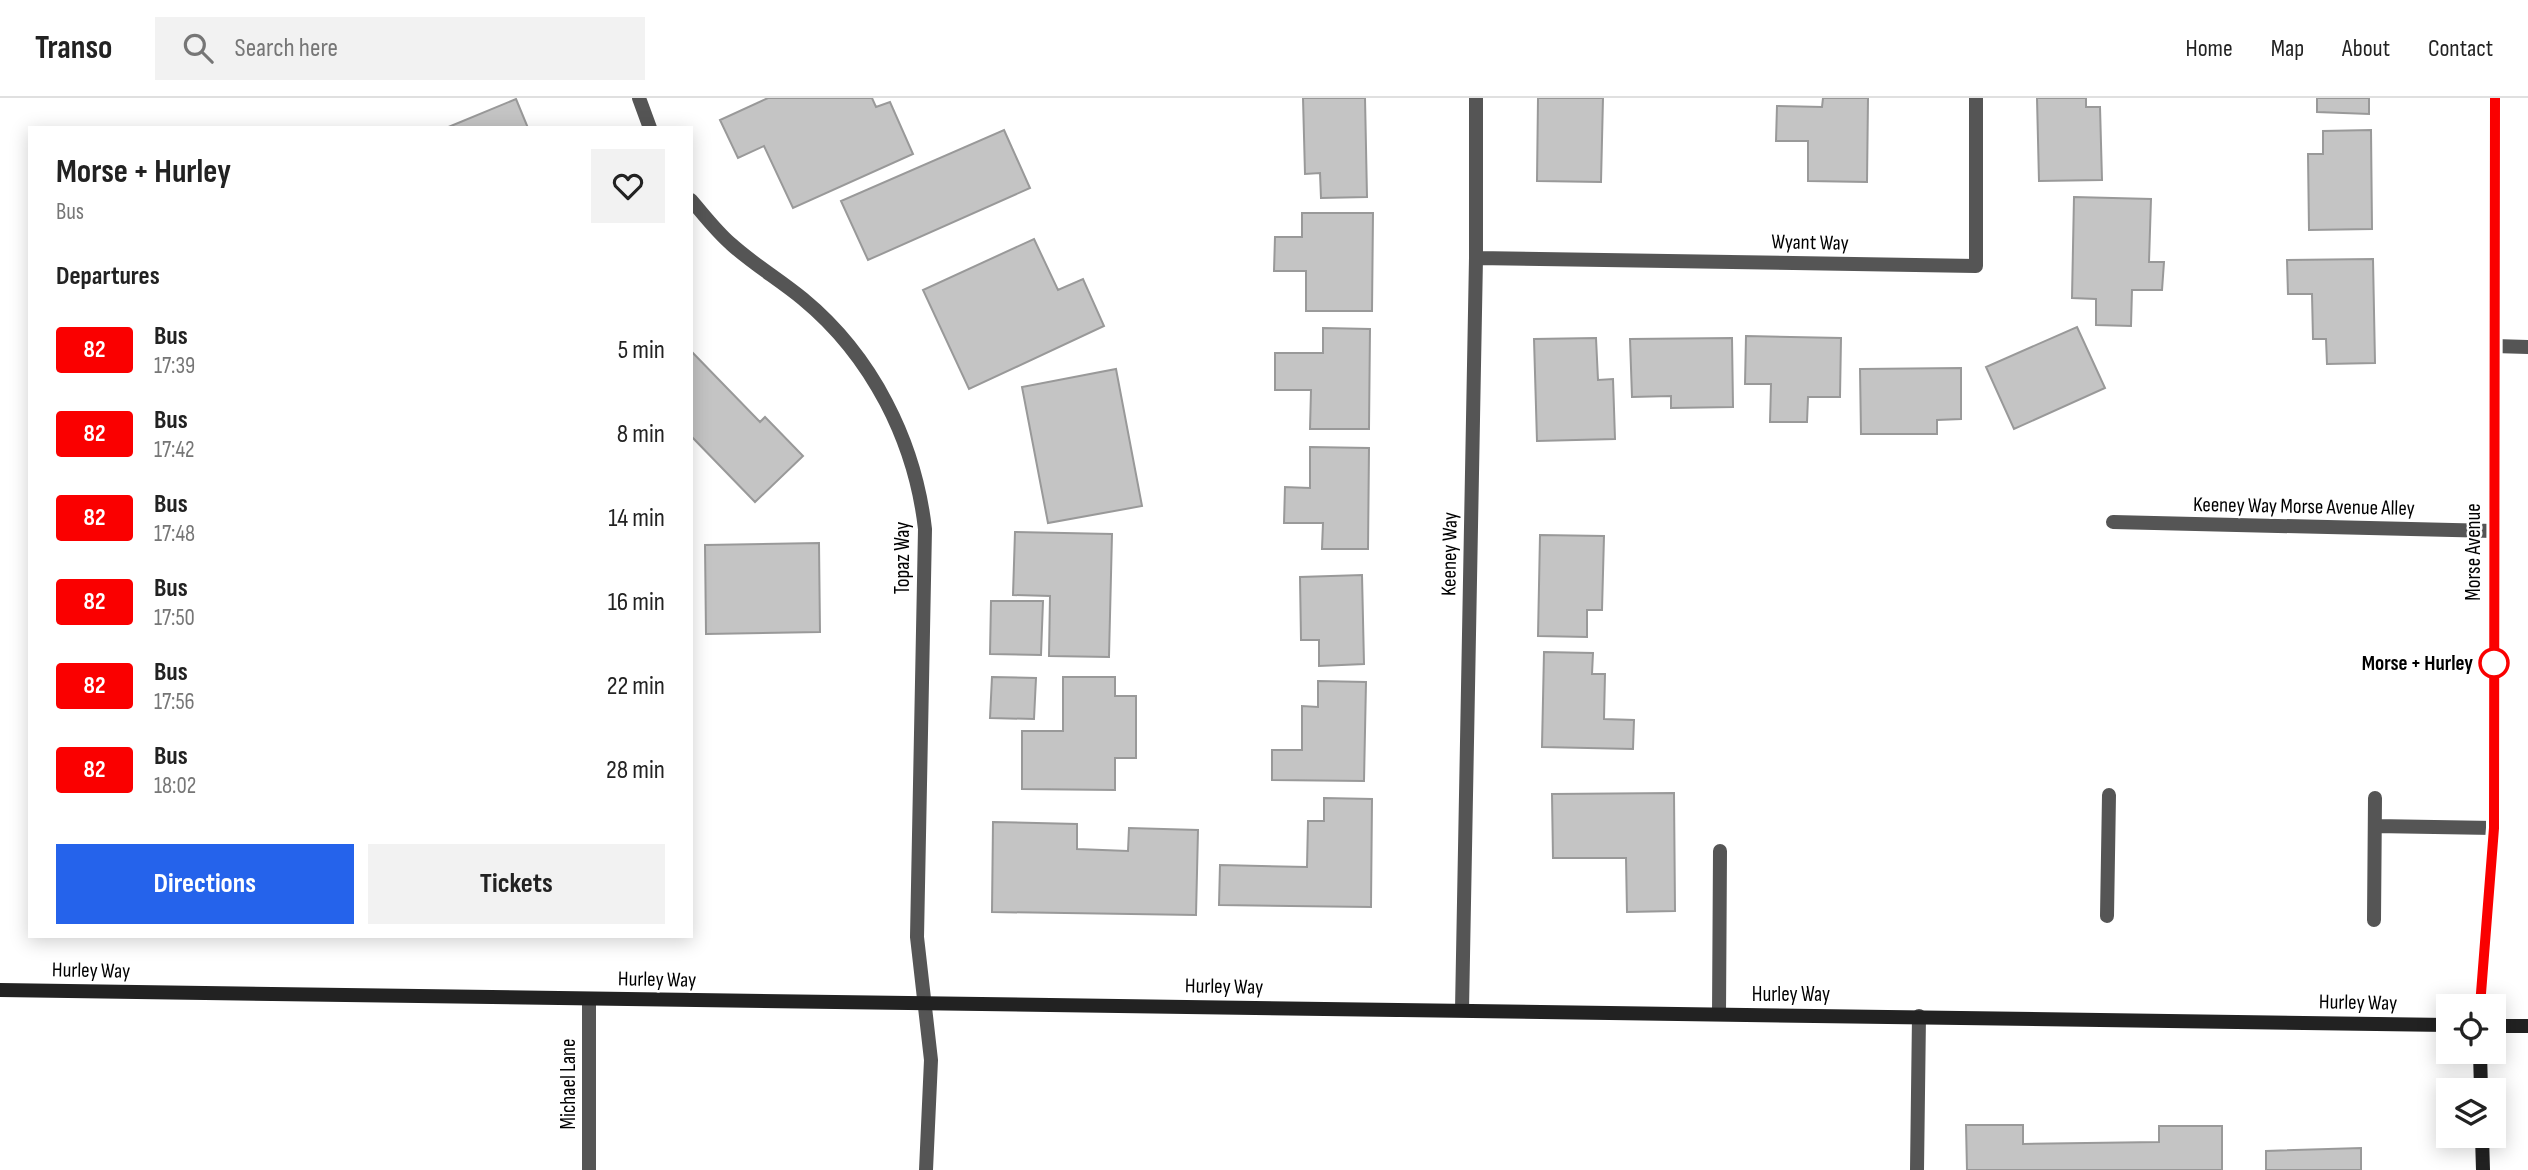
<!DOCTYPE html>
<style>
:root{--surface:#fff;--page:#f2f2f2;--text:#222;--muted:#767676;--line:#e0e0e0;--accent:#2563eb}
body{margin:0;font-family:"Sofia Sans Condensed",sans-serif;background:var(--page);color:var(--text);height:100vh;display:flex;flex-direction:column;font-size:26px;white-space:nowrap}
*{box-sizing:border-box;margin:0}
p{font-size:23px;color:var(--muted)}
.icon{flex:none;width:38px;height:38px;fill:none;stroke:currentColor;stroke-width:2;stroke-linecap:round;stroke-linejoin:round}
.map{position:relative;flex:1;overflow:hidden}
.side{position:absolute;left:28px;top:28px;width:665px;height:812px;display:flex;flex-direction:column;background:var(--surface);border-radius:0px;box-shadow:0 4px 18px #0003}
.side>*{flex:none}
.badge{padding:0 14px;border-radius:5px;font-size:24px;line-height:46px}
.fabs{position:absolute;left:2436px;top:896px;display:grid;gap:14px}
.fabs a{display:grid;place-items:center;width:70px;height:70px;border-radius:0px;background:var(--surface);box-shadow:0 4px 18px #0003;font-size:35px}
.map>.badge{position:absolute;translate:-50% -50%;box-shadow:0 0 0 4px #fff}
h2{padding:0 28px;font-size:26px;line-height:63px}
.round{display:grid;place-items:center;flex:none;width:74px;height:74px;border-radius:0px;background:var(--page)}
.summary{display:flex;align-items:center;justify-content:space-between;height:119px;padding:0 28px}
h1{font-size:33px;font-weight:700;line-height:52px}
.primary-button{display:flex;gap:14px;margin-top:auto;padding:14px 28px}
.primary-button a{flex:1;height:80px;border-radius:0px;background:var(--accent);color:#fff;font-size:28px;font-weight:700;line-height:80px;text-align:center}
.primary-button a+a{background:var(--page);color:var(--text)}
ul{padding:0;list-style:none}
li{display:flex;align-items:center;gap:21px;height:84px;padding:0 28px}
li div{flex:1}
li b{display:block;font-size:26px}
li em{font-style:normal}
li .badge{min-width:77px;font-weight:700;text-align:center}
header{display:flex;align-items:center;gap:42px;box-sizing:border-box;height:98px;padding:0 35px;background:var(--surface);border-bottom:2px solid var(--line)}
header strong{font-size:33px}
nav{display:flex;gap:38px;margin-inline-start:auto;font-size:24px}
.search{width:490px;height:63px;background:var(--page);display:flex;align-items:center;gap:18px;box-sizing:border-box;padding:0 24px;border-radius:0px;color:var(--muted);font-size:26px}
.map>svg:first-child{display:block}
</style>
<header>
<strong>Transo</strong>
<div class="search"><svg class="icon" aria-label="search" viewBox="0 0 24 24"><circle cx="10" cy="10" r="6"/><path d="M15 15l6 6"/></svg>Search here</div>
<nav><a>Home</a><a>Map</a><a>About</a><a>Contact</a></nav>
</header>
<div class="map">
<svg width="2528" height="1072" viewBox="0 0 2528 1072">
<rect width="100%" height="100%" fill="#fff"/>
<path fill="#c4c4c4" stroke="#999" stroke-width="2" d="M768,0H872L876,9L890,4L913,56L793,110L764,48L738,60L720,22Z
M1303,0H1365L1367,99L1321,100L1320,75L1305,76Z
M1538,0H1603L1601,84L1537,83Z
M1823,0H1868L1867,84L1808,83V43H1776L1777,8L1822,9Z
M2037,0H2086V9H2100L2102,82L2039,83Z
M2317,0H2369V16L2317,14Z
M516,1L528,30H446Z
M1004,32L1030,90L868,162L841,103Z
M2371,32L2372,131L2309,132L2308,56H2323V33Z
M2074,99L2151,101L2149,164H2164L2162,192H2132L2131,228L2096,227V201L2072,200Z
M1302,115H1373L1372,213H1306V173H1274L1275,139H1302Z
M1034,141L1058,192L1083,181L1104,228L969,291L923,192Z
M2373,161L2375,265L2327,266L2326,241H2313L2312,196H2288L2287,162Z
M2077,229L2105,290L2014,331L1986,269Z
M1323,230L1370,231L1369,331H1310L1311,292H1275V255H1323Z
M1746,238L1841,240L1840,299H1808L1807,324H1770L1771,286H1745Z
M1596,240L1598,282L1613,281L1615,341L1537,343L1534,241Z
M1732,240L1733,309L1671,310V298L1632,299L1630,241Z
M691,253L760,324L765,319L803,358L755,404L691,338Z
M1961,270V321L1937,322V336H1861L1860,271Z
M1116,271L1142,408L1048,425L1022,289Z
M1310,349L1369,350L1368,451H1322L1323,425H1284L1285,389L1310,390Z
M1015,434L1112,436L1109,559L1049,558L1050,498L1013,497Z
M1540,437L1604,438L1602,512H1587V539L1538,538Z
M819,445L820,534L706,536L705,447Z
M1362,477L1364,566L1319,568V542H1301L1300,479Z
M991,503H1043L1041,557L990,556Z
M1544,554L1593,555L1592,576H1605L1604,621L1634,622L1633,651L1542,649Z
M992,579L1036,580L1034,621L990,620Z
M1063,579H1115V598H1136V660H1115V692L1022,691V633H1063Z
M1318,583L1366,584L1364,683L1272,682V652H1302V608L1318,609Z
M1674,695L1675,813L1627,814L1626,760H1553L1552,696Z
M1324,700L1372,701L1371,809L1219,807L1220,767L1307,769L1308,723H1324Z
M993,724L1077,726V751L1128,753L1129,730L1198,732L1196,817L992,814Z
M1966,1027H2023V1046L2159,1044V1028H2222V1072H1967Z
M2361,1050V1072H2266V1053Z"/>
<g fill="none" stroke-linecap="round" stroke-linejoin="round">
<path stroke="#555" stroke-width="14" d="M2113,424L2494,433
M2375,728L2494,730
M2107,818L2109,697
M2374,822L2375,700
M1719,916L1720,753
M1917,1072L1919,918"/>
<path stroke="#555" stroke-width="14" d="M639,0L650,30
M691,102C704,117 716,133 731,146C753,166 780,182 803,201C872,258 915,343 925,431L917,839L931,962L926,1072
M1476,160L1976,168V0
M2494,248L2528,249
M589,901V1072
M1462,912L1476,160V0"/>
<path stroke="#222" stroke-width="14" d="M0,892L2448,927
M2480,908L2494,730L2495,0
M2494,928H2528
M2480,954L2481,992
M2482,1038L2483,1072"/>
</g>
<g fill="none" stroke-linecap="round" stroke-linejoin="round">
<defs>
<path id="line" d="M2480,908L2494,730L2495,0"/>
</defs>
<use href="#line" stroke="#fff" stroke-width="16"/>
<use href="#line" stroke="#fa0000" stroke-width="10"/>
</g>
<circle fill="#fff" stroke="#fa0000" stroke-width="3.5" cx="2494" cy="565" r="14"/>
<g text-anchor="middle" stroke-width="5" stroke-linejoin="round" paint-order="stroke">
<g font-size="21" fill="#000" stroke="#fff">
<text transform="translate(1810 144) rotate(1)" y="7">Wyant Way</text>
<text transform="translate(2304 408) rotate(1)" y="7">Keeney Way Morse Avenue Alley</text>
<text transform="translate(2473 454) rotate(-90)" y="7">Morse Avenue</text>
<text transform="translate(1449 456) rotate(-89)" y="7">Keeney Way</text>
<text transform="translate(902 460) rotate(-90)" y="7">Topaz Way</text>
<text transform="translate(91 872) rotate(1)" y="7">Hurley Way</text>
<text transform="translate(657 881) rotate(1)" y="7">Hurley Way</text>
<text transform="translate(1224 888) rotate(1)" y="7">Hurley Way</text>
<text x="1791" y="903">Hurley Way</text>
<text transform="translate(2358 904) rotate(1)" y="7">Hurley Way</text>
<text transform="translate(568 986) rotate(-90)" y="7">Michael Lane</text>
</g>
<g font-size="21" font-weight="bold" fill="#000" stroke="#fff" text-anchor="end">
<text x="2473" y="572">Morse + Hurley</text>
</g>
</g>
</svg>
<div class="fabs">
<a><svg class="icon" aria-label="locate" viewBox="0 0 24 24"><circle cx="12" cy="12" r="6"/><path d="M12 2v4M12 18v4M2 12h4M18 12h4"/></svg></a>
<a><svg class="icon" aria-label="layers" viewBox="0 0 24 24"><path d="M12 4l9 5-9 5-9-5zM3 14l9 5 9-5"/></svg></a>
</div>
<section class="side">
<div class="summary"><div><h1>Morse + Hurley</h1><p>Bus</p></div><a class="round"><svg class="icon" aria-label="heart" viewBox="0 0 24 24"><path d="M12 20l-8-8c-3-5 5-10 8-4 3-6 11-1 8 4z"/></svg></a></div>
<h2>Departures</h2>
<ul>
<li><span class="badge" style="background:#fa0000;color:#fff">82</span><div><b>Bus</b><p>17:39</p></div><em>5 min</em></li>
<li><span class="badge" style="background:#fa0000;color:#fff">82</span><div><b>Bus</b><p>17:42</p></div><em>8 min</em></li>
<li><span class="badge" style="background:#fa0000;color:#fff">82</span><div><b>Bus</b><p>17:48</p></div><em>14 min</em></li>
<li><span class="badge" style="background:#fa0000;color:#fff">82</span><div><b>Bus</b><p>17:50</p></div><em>16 min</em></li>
<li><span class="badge" style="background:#fa0000;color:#fff">82</span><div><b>Bus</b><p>17:56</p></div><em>22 min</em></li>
<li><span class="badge" style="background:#fa0000;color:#fff">82</span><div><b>Bus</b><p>18:02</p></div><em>28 min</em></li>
</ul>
<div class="primary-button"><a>Directions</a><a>Tickets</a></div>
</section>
</div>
